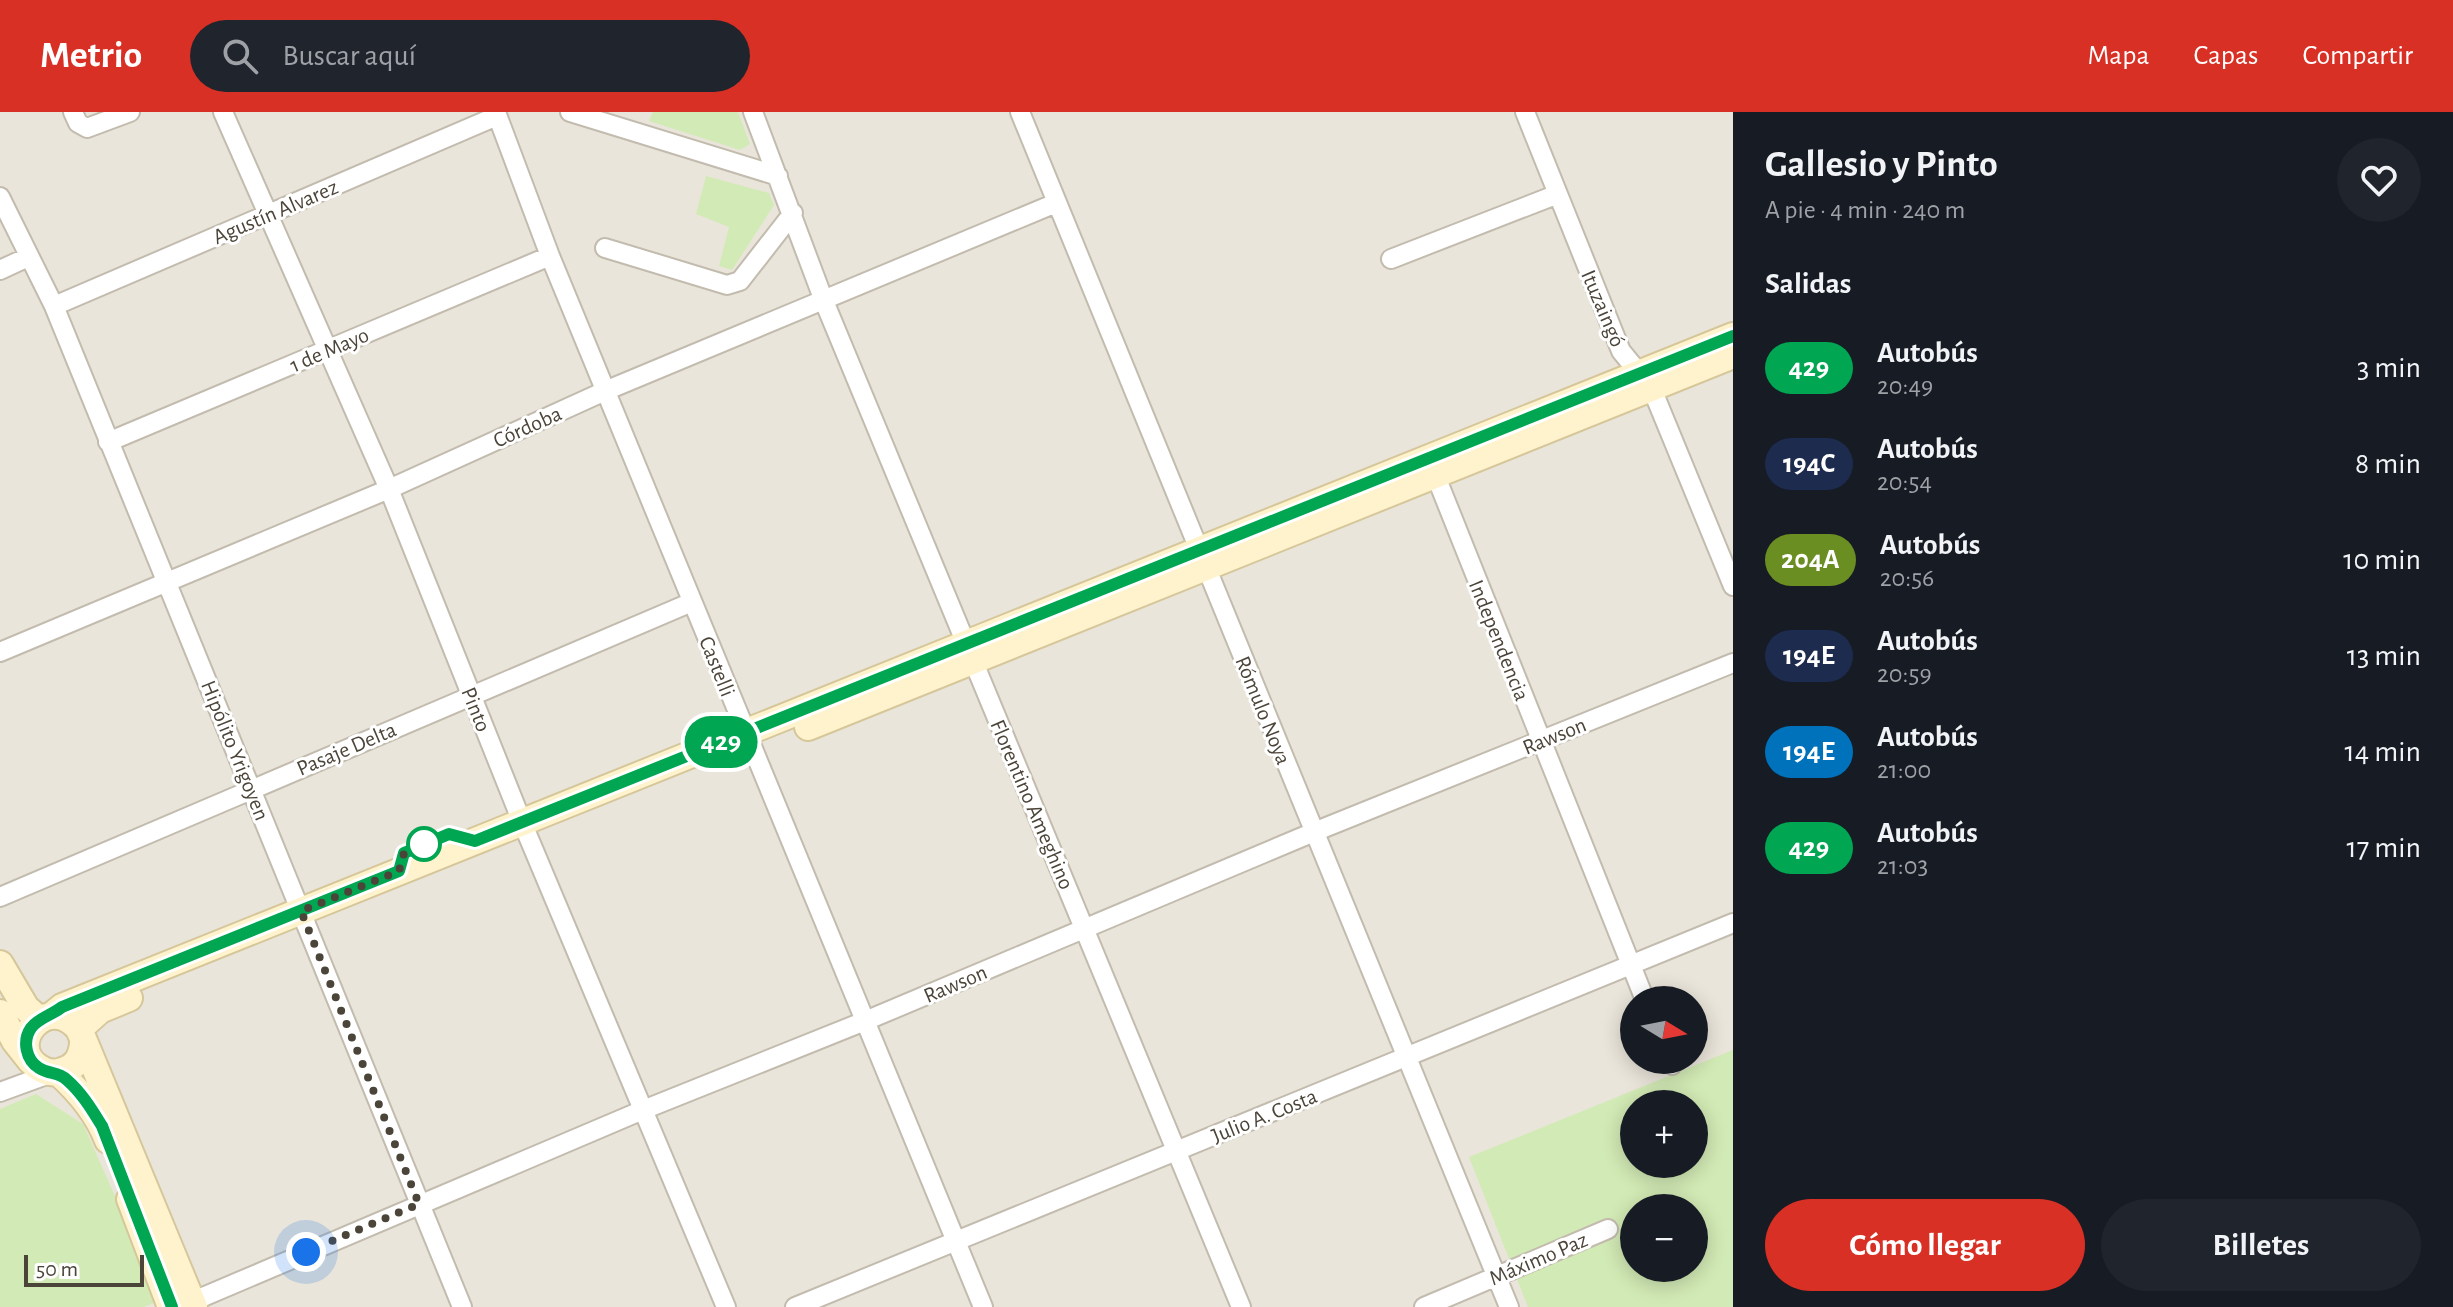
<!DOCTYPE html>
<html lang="es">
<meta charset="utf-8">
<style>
:root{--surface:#171b24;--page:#20242c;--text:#f1f3f6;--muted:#9ea1a6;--accent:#d93025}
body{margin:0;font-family:"Alegreya Sans",sans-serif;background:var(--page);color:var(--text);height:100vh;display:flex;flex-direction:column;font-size:30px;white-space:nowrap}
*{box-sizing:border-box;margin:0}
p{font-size:26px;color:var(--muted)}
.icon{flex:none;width:44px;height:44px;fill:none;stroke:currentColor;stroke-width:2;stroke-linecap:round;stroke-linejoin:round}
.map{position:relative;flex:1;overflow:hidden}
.details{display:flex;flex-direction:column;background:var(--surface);width:720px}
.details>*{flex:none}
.badge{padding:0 16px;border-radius:26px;font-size:28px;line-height:52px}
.needle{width:52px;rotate:100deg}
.tools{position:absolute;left:1620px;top:874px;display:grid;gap:16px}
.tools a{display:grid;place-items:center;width:88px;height:88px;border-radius:50%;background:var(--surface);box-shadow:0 4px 20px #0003;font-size:40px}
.scale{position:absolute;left:24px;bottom:20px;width:120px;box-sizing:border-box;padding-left:8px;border:4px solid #4b4439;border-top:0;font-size:22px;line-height:28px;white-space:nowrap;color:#4b4439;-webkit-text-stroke:6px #fff;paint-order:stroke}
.you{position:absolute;width:40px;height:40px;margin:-20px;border:6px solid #fff;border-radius:50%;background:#1a73e8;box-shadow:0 0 0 12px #1a73e833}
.map>.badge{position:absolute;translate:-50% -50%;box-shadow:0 0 0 4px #fff}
h2{padding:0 32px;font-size:30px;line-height:72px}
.round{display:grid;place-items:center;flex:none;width:84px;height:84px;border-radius:42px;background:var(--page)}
.headline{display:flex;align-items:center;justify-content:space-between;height:136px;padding:0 32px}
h1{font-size:38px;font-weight:700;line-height:60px}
.action{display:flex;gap:16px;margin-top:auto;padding:16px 32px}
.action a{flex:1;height:92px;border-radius:48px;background:var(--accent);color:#fff;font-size:32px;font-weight:700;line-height:92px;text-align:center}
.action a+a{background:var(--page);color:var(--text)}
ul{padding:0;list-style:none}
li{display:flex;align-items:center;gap:24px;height:96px;padding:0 32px}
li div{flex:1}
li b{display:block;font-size:30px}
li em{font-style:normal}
li .badge{min-width:88px;font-weight:700;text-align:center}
header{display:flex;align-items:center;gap:48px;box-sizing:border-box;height:112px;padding:0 40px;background:var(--accent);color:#fff}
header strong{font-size:38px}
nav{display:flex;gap:44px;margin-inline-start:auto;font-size:28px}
.search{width:560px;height:72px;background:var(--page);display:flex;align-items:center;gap:20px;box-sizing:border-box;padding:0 28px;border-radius:44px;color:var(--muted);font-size:30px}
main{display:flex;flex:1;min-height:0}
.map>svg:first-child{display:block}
</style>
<header>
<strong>Metrio</strong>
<div class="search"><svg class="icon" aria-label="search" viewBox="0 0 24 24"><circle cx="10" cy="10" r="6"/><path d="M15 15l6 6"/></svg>Buscar aquí</div>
<nav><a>Mapa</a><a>Capas</a><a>Compartir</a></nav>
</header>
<main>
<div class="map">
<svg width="1733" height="1195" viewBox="0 0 1733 1195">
<rect width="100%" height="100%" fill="#f6f3ec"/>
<path fill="#eae5da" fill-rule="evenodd" d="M0,0H1733V1195H0ZM1634,888H1694V948H1634ZM1634,992H1694V1052H1634ZM1634,1096H1694V1156H1634Z"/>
<path fill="#d2eab5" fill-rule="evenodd" d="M653,0H738L750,32L740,38L649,9Z
M706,64L769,81L774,93L732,158L719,154L729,115L696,102Z
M1733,938V1195H1528L1469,1045ZM1634,992H1694V1052H1634ZM1634,1096H1694V1156H1634Z
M36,982L83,1012L161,1188L144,1195H0V997Z"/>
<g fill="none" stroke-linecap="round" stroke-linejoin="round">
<defs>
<path id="service" d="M401,753L404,741L449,722L464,726"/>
<path id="minor" d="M73,0L78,11L87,16L130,0
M223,0L389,377L522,710L726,1195
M496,0L550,144L983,1195
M570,0L778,64
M753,0L824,189L1241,1195
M1020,0L1509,1195
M1525,0L1621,239L1652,277L1733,474
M0,85L54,194L462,1195
M605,136L727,173L740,169L793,101
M1391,147L1558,82
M0,158L28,145
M54,194L497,4
M108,330L550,144
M1431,352L1645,888
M0,540L389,377L605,279L1056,91
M0,785L692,490
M1670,948L1672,953
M0,980L52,961
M184,1193L643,998L865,909L1314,720L1733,551
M795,1195L1733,811
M1424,1195L1608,1117"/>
<path id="secondary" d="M808,615L1733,243
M0,852L26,896L40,908
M0,901L15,929L30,948
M51,904L62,895L1733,224
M79,917L100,898L129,886
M83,931C82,945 76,955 62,959C54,962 45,960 38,955C4,932 48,879 79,917L194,1195
M59,961C80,980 98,1002 108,1028
M130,1087L171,1195"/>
</defs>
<use href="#service" stroke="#c2bbae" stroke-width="13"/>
<use href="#minor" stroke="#c2bbae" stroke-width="22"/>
<use href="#secondary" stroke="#d6c79b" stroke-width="30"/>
<use href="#service" stroke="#fff" stroke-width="9"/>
<use href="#minor" stroke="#fff" stroke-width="18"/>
<use href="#secondary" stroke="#fff3cd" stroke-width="26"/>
</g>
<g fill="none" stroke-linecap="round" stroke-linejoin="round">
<defs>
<path id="line" d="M172,1195L102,1014C92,998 82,981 67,968C57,959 50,963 39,956C26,948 22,929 31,916C38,906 52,903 62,895L399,759L404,741L449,722L475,729L1733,224"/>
</defs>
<use href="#line" stroke="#fff" stroke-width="18"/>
<use href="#line" stroke="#00a651" stroke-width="12"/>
<path stroke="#4b4439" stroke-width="8" stroke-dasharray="0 14.4" d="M306,1140L419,1092L301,799L399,759L404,741L424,732"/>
</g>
<circle fill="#fff" stroke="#00a651" stroke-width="4" cx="424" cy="732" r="16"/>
<g text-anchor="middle" stroke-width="6" stroke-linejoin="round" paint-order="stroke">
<g font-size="22" fill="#4b4439" stroke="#fff">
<text transform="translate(275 99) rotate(-23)" y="8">Agustín Alvarez</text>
<text transform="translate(1604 196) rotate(67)" y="8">Ituzaingó</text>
<text transform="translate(329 237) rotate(-23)" y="8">1 de Mayo</text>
<text transform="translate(527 314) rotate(-24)" y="8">Córdoba</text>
<text transform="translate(1500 528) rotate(68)" y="8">Independencia</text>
<text transform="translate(718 554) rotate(68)" y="8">Castelli</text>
<text transform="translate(477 597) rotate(68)" y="8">Pinto</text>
<text transform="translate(1264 598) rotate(68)" y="8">Rómulo Noya</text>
<text transform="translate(1554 623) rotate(-22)" y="8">Rawson</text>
<text transform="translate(346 636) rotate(-23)" y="8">Pasaje Delta</text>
<text transform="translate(236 638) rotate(68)" y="8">Hipólito Yrigoyen</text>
<text transform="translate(1033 692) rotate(67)" y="8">Florentino Ameghino</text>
<text transform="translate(955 871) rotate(-23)" y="8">Rawson</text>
<text transform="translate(1264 1003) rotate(-22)" y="8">Julio A. Costa</text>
<text transform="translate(1538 1146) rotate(-23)" y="8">Máximo Paz</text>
</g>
</g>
</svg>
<div class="tools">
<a><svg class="needle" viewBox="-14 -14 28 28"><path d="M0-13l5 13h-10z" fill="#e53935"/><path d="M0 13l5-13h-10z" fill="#9ea1a6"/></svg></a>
<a>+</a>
<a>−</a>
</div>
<div class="scale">50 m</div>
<div class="you" style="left:306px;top:1140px"></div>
<b class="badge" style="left:721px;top:630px;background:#00a651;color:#fff">429</b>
</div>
<section class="details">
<div class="headline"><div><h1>Gallesio y Pinto</h1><p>A pie · 4 min · 240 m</p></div><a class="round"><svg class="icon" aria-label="heart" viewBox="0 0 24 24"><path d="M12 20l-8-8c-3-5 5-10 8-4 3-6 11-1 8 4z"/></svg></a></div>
<h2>Salidas</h2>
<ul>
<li><span class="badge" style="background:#00a651;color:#fff">429</span><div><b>Autobús</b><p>20:49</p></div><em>3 min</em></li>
<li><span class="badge" style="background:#1d2b4f;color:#fff">194C</span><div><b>Autobús</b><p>20:54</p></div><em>8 min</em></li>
<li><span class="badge" style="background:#6b8e23;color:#fff">204A</span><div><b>Autobús</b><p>20:56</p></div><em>10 min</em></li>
<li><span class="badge" style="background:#1d2b4f;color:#fff">194E</span><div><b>Autobús</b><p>20:59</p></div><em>13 min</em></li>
<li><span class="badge" style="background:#0072bc;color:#fff">194E</span><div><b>Autobús</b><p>21:00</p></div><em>14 min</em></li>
<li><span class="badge" style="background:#00a651;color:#fff">429</span><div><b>Autobús</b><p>21:03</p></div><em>17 min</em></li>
</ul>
<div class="action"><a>Cómo llegar</a><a>Billetes</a></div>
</section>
</main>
